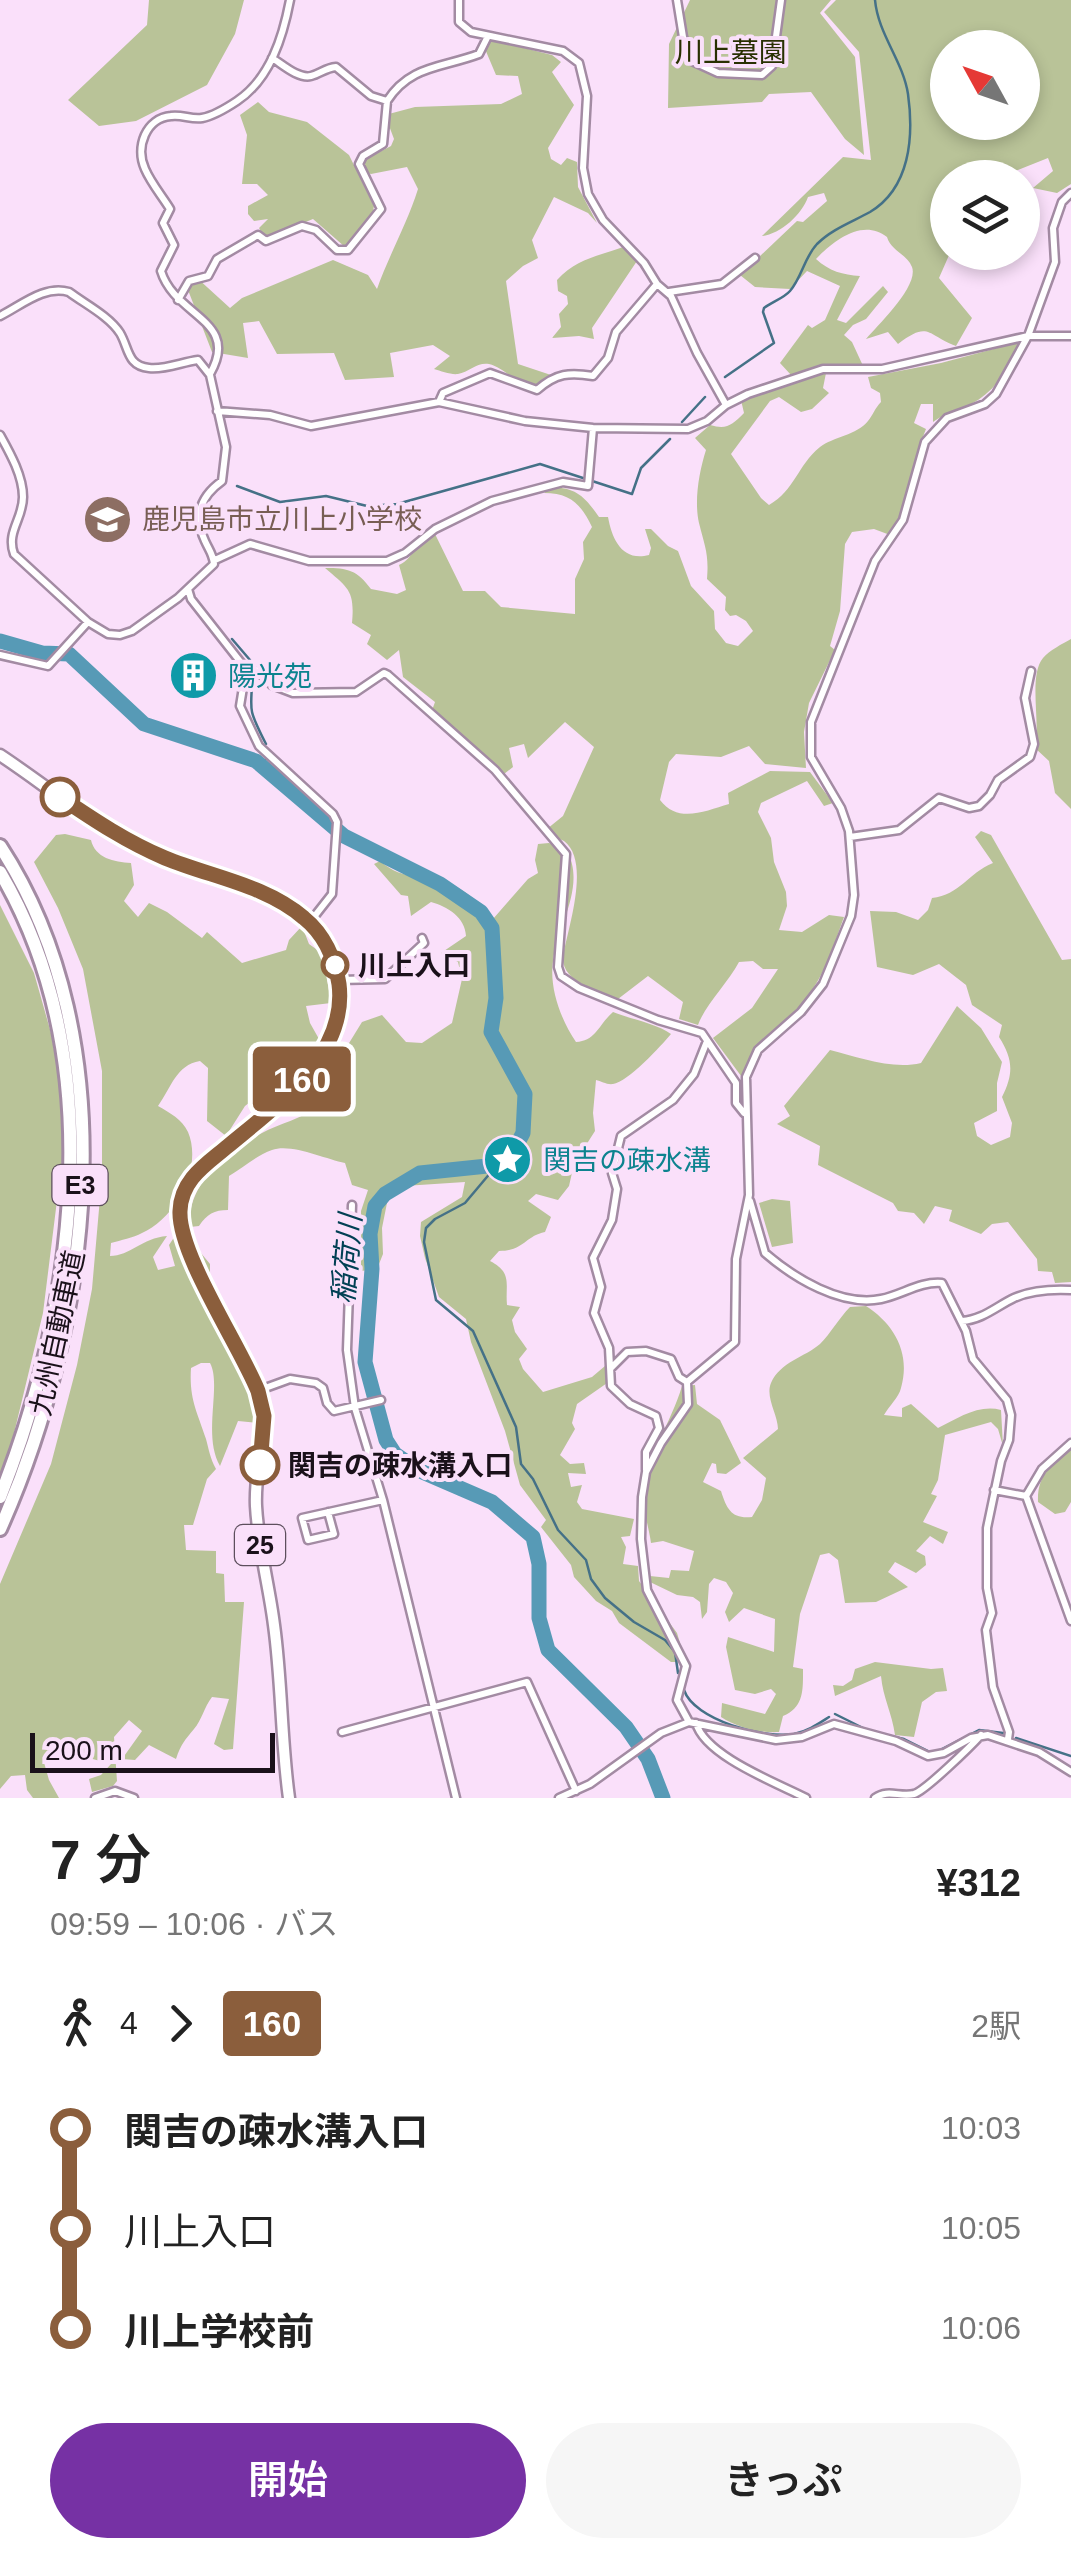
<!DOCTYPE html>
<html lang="ja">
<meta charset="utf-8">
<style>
:root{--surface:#fff;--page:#f6f6f6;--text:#222;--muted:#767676;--accent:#7631a4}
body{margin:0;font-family:Helvetica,"Noto Sans JP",sans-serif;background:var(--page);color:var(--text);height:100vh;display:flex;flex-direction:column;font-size:38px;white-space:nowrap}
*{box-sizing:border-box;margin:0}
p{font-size:32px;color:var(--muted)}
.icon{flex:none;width:55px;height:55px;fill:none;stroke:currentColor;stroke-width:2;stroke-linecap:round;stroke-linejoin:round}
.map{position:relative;height:1798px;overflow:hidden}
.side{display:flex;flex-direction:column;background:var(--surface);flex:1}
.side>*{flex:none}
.badge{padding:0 20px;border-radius:8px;font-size:35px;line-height:65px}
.needle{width:65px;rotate:310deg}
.tools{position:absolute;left:930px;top:30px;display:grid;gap:20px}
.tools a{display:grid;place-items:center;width:110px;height:110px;border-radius:50%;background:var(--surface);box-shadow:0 5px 15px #0003;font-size:50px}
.scale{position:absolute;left:30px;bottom:25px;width:245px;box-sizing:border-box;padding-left:10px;border:5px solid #1a111a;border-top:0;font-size:28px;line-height:35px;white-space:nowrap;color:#1a111a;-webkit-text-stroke:8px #fae0fa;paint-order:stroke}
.map>.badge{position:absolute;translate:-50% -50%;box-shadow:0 0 0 5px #fff}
.legs{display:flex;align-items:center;gap:15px;height:110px;padding:0 50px;font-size:32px}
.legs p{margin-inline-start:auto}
.summary{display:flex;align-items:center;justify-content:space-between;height:170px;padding:0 50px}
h1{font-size:55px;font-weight:600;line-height:75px}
.action{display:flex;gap:20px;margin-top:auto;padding:20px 50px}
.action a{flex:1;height:115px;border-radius:60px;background:var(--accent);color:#fff;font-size:40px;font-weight:600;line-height:115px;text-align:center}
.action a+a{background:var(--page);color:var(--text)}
ul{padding:0 50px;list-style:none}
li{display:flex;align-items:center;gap:35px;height:100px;font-size:38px}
li i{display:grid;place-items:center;width:15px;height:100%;margin:0 12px;background:currentColor}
li i::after{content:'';width:25px;height:25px;margin:-12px;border:8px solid;border-radius:50%;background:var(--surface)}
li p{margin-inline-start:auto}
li:first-child i{background:linear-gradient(#0000 50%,currentColor 0)}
li:last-child i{background:linear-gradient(currentColor 50%,#0000 0)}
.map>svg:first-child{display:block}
</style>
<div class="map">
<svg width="1071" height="1798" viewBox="0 0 1071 1798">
<rect width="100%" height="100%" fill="#fae0fa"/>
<path fill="#b9c398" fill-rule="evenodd" d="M149,0H244L235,34L207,85L136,121L99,126L68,100L147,25Z
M690,0H831L820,13L855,57L864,155L845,139L811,92L769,94L762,102L668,108L669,44Z
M836,0H1071V184L1057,193L1033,188L1053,171L1048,158L1000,177L948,178L950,253L939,278L972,318L956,346C927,335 929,320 898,344L888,332L866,339C878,325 919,286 912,267C907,254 891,251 887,237C863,218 834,240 816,259C829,271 843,275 860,276L837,320L846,323L883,286L888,292L866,319L853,325L844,335L852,342L864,368H817L791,375L780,363L808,325L812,328L825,320L840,286L807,271L790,289L755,287L740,275L797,221L803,222L827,201L824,193L808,197C802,214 781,234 762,236L843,157L871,160L859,52L824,12ZM948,48H1022V122H948Z
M492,40L552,55L561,62L552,72L574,105L548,148L551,159L561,165L567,158L577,162L578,187L597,223L588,213L554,197L532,240L538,258L523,266L506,281L518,364L551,375L533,387C516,384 505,368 489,364C477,362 469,372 458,374C451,375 441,371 434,369L450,356L433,345L390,353L394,377L345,380L334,353L277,354L259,321L243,323L248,358L212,352L188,290L196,277L230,308L242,298L333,260L368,275L377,289C389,255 407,224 418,189L407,167L371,174L365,172L364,160L391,146L394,139L385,115L415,107L501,104L522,94L518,76L496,75L485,49Z
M258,102L269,112L307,122L349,155L374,206L372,217L345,247L313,219L271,236L263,235L259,228L268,219L254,221L248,214V206L268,195L257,184H242L247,135L240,115Z
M628,245L639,258L592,328L594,339L579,336L552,338L561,327L559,314L568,304L567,296L558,291L557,280C578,257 601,256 628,245Z
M1020,342L1022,347C1009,369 994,392 971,404C957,410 945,413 933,422V404H921L914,423L926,429C911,464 911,503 890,535L874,529L852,532L845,544L840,611L830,646L835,650L809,703L804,732L806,768L765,764L749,746L721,757L676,754L669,762L660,800C678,824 705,811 729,804L728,793L770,771L810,772L833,803L824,806L807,781L761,803L758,812L771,838L774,862L786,892L787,906L779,930L802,932L829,915L844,917C833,947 828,967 809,995C787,1026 752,1039 744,1080L713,1038L752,1008L778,969H763L753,961L739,962C728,983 705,1005 698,1025L679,1019L683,1002L648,976L618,999C598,990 561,983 563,956C568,928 591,861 564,841C557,837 548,837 542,833L563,816L594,747L565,722L528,758L524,744L509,748L513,767L504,774L430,716L435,702L403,677L399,650L387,660L367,644L371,635L352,623C355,590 348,588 325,568C348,568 357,570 371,589L397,594L406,590L399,565C416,558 414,537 435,534L463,591H485L501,607L575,614V579L584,559L583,542L592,527C581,504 570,493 544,493L552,487C577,488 585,497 599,517H608C612,539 622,562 649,555L651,548L645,529H651L668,546L678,551L691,586L714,611L715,629L726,643L738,646L753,631L746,621L736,615L730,616L725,610L726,597L707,579C709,554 705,547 699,523C694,501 699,472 706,450L695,438L710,425C727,430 732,425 744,413L741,400L768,387L826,373L823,388L829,393L812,409L801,412L779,397L770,401L731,454L761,498L769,505C795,490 797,466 820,447C833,437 857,435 868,421C873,415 875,408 881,402L880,393L871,388L868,377L941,363Z
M1071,639V809L1055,793L1049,761L1035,748C1041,724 1028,676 1043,658C1050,650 1062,644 1071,639Z
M981,831L991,835L1062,960L1071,959V1282L1055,1283L1052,1272L1038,1271L1037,1259L1008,1222L992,1224L981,1234L949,1221L952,1210L935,1206L924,1224L914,1213L898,1211L893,1203L818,1165L820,1146L777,1124L790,1116L784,1106L830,1050C858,1057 892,1070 921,1063L957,1006L981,1028L1002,1062L997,1083V1111L974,1123L977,1136L991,1145L1010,1137L1012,1123L1002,1097C1014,1073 1013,1059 999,1037L1002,1025L972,1005L966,985L939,964L913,975L877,967L870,911L896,912L918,920L928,910L932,898C960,895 968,873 993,863L975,837Z
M65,834L91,840C95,858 114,862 131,863L134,885L124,901L138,917L149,903L167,912L202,938L207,932L242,963L286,950L289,940L302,926L309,944L323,954L331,1003L306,1006L310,1023L319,1039L315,1053L308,1050L278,1080L245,1106L226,1136L207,1121L208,1068L200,1061C176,1065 171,1088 158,1106C170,1113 182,1119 188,1132C203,1168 176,1218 142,1233C133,1238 121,1240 111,1243L110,1256C130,1256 142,1238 167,1236L153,1257L158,1270L175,1266L169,1245L177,1233L186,1235L210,1264V1309L247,1380L255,1400L258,1423L238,1421L220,1466C202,1435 222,1385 210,1363H201L191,1368C189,1399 197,1411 206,1439C209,1450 210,1458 216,1469L207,1479L193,1525H184L186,1550L216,1551V1573L224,1574L225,1602H244L233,1749L224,1750L214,1744L229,1699L212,1697C204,1707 202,1720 194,1729C185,1740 181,1744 176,1759L149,1745L135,1760L122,1759L142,1731L129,1720L114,1737L117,1781L113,1786L92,1792L89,1779L101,1775L111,1764L89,1758L73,1745L58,1756L52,1751L43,1759L49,1780L59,1798H33L27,1790L25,1775L11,1776L0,1789V1584L51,1464L77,1365L92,1289L102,1175V1071L83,969L58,908L34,862L56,835Z
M549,843L566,849C587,885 558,924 553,961C549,988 561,1020 576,1042C596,1041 599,1024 613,1012C630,1019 658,1024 671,1034C661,1046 628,1082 613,1084C607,1085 601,1081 596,1080L593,1113L595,1131L574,1164L569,1186L558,1200L536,1194L528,1201L551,1217L545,1232C525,1236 524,1251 499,1251L490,1261C513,1273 505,1284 507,1305L520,1307L512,1320L515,1332L527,1349L519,1359L523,1369L543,1392L592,1377L605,1366L610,1381L577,1404L572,1423L575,1429L560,1455L570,1464L584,1463L586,1474L568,1473L571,1487L582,1485L577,1502L582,1509L634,1519L630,1536L621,1537L626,1547L623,1564L638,1566L639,1581L677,1633L680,1643L679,1662H671L619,1623L612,1611L596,1601L574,1577L571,1565L541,1527L546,1520L520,1485L505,1431L471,1342L466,1319L439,1297L425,1258L420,1236L421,1222L462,1197L465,1182L404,1186L388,1198L382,1228L383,1254L377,1269L361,1271V1211L368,1190L352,1185L345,1163C325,1159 291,1143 272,1150C257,1155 243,1168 229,1176L228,1210C214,1210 207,1214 199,1226L190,1227C186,1184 227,1151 262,1133C280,1123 302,1119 319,1106L322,1078L338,1061L362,1022L382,1015L406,1042L422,1043L452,1023L462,979L458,962L441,953L466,936C465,917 448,907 431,902L411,916L408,896L401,895L374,864L380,861C408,884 417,870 441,879C459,886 482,903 493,919L528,879L538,873L535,860L538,844Z
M0,905L34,973L51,1033L62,1094L64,1144L43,1313L10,1450L0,1474Z
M772,1199L790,1201L793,1243L772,1247L759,1203Z
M866,1306C894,1324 911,1353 901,1388C899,1397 889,1406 884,1415L902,1417V1408L911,1404L938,1428C958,1418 979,1404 1001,1410L1003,1446L998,1429L991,1422L945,1435L938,1480L931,1494L937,1496L923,1522L948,1532L943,1544L930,1536L916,1551L925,1556L926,1565L916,1573L895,1562L888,1572L908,1587L876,1602L845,1603L838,1560L829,1553L820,1555L800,1614L793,1667L803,1669C803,1690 804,1707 783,1716L779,1732C759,1733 738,1728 721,1717L722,1703L765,1714L776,1694L771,1689L755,1694L735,1690L726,1647L728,1637L774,1652L775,1619L744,1608L729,1622L725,1612L733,1593L726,1582L714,1578L709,1584L707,1612L702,1619L700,1602L693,1597L677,1595L650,1582V1576L669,1578L671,1570L689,1571L694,1551L663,1541L651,1543C649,1528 643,1511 644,1496C647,1455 671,1423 682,1386L695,1385L697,1404L720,1420L741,1463L726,1474L717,1473L716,1464L712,1463L703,1482L721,1491C727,1510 732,1519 752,1517L762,1500L766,1478L743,1458L778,1429C778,1415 765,1397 771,1383C780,1362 805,1357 820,1344C831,1333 839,1318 850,1307Z
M1071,1449V1502L1065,1512L1055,1514L1038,1502C1037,1475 1051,1465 1071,1449Z
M875,1662L931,1669L943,1668L947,1691L936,1692L922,1702L914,1737L895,1735C892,1713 883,1698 881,1676L835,1696L833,1685L843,1686L852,1680L855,1669Z"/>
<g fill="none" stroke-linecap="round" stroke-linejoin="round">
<path stroke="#457187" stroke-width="2.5" d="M725,377L774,343L763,312L764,308C772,302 784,298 790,291C802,277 804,258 817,244C832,229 852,222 870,212C910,188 914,137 908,94C903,61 878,34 875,0
M682,422L705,397
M237,486L280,502L326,496L367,506L397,504L540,464L632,494L641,468L670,439
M232,639L250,660
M253,675C250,711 248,709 266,744
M264,768L265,760
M497,1165L465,1203L435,1219L426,1228L424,1242L436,1300L473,1331L516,1427L521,1464L533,1479L558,1530L586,1560L591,1579L605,1598L634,1622L665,1640L675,1652L678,1673
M684,1690C694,1720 764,1739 794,1734C808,1731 818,1724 829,1717
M835,1714L865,1729
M877,1733L904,1739L930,1752
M1016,1738L1071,1756
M938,1751L979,1730L1003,1733"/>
<path stroke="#579ab6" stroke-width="15" d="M0,641L42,653L69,654L144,724L256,761L344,836L440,884L481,912L492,928L496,998L491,1032L525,1094L523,1133L512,1154L497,1165L420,1173L385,1194L375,1206L370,1234L372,1269L365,1362L386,1440L395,1454L418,1470L492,1502L533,1537L539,1564V1618L548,1650L626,1727L648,1759L663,1798"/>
<defs>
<path id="street" d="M459,0V22L471,32L563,51L579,63L587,96L583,168L588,194L603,220L644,263L657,284L671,296L697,353L726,405
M677,0L683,37L692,61L718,73L762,75L772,66L781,0
M272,58C282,64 298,79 311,76C320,74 325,68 336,67L371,96L387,101C410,65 442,68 479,54L488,36
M669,292L722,284L755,258
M178,300L189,281L208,276L217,259L258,235L266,241L302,226L316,230L337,250H348L381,209L359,164L363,156L383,144L387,101
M0,316C22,305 44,285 69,292C85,304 109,316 120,333C129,348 127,366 149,368C165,370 182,362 198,360L210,375L226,447L222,481C201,496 193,515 205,541C209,550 213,554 214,564L178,598L132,631L120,635L108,634L88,622L14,554C6,532 23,519 23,497C23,476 10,453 0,435
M210,374C241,320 175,317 161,271L174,245L163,223L170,209C162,196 151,183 145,169C135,147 146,118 171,116C181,114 192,120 202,118C213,116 228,107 237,101C270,79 283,37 290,0
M439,402L443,393L490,373L537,390C556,373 570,372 593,376L608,358L616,332L657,284
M217,411L270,415L311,426L439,402L525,421L593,428L688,429L707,421L726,405L748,394L823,369H882L1028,336H1071
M215,560L250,544L309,561H387L405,553L435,529L492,501L563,482L588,486L593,428
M188,589L191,599L246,669L257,670L272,685L293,693L356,692L384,673L388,675L495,770L566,854L558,967L561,976L579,988L658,1020L702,1033L736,1083V1103L744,1113
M0,655L48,666L88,622
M246,669L240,706L259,746L333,814L337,822L332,894L310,922
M850,837L899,830L939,798L969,808L979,806L990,795L998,780L1030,757L1034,744L1025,698L1031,671
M338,980L385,979L424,943L422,938
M750,1201L765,1253C794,1278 841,1307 881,1299C902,1295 920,1281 942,1283L966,1331L973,1359L1007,1400L1011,1415L1009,1440L1001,1461L987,1528V1588L992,1613L986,1630L993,1687L1009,1732L1008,1739
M352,1205L347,1350L355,1408L383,1500L456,1798
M962,1321C982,1320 997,1306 1014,1298C1032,1290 1051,1289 1071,1290
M611,1368L627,1352L646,1351L671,1359L679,1377L687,1382
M257,1391L290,1379L316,1383L323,1388L327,1403L334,1411L381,1400
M646,1470V1452L659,1428L656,1416L630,1404L611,1386L609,1348L594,1313L601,1287L593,1258L612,1220L617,1189L612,1173L621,1136L673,1100L694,1074L707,1041
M994,1490L1026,1496L1071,1621
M1026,1496L1042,1469L1071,1443
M328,1512L334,1534L308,1540L302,1518L383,1500
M689,1722L677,1700L686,1666L647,1590L641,1539L642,1497L646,1472L661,1443L688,1404L687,1382L735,1342L736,1259L749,1195L746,1077L758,1050L801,1012L823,984L851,916L854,895L849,831L841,808L811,757V722L875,561L903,520L925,442L947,418L985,404L996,394L1028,336L1055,262L1053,228L1062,202L1071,193
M696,1723C705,1756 777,1783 806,1798
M342,1732L527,1682L576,1791
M95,1798L115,1791L134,1798
M559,1798L590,1784L661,1733L689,1722L776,1740L802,1737L834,1724L896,1741L928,1756L944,1753L971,1738L988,1735L1039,1752L1071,1772
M875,1798C888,1789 899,1797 914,1794C925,1791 971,1746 981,1735"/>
<path id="primary" d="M0,755C44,784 85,819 132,842C204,877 325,887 339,983C345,1028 317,1065 287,1094C256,1123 186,1167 180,1207C174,1252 244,1346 258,1394C269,1433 254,1467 256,1506C258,1546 269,1585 274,1625C282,1683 281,1741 289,1798"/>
<path id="highway" d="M0,846C128,1042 91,1325 0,1529
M0,872C110,1059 76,1304 0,1497"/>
</defs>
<use href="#street" stroke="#a38ba3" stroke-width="11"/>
<use href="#primary" stroke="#a38ba3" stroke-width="15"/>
<use href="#highway" stroke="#a38ba3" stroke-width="18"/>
<use href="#street" stroke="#fff" stroke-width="6"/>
<use href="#primary" stroke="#fff" stroke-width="10"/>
<use href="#highway" stroke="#fff" stroke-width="12"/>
</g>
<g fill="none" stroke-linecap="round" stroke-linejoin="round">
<defs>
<path id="line-1" d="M60,797C94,820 127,842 165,858C211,877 266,885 304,918C324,934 335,959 339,984C348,1055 276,1106 228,1146C207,1164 181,1179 180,1211C178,1254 240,1346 258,1391L264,1416L260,1465"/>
</defs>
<use href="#line-1" stroke="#fff" stroke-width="22"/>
<use href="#line-1" stroke="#8b5e3c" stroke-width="15"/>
</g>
<defs>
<symbol id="school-disc" viewBox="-11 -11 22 22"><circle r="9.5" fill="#8d6e63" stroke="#fae0fa"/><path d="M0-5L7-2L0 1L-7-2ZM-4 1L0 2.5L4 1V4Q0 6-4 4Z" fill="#fff"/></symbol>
<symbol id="building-disc" viewBox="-11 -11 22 22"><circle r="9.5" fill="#0f9aa8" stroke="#fae0fa"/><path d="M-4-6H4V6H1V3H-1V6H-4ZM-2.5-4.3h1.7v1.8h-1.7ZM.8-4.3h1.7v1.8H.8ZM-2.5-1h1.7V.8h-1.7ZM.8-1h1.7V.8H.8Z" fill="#fff"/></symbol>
<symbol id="sight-disc" viewBox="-11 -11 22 22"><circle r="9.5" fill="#0f9aa8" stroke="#fae0fa"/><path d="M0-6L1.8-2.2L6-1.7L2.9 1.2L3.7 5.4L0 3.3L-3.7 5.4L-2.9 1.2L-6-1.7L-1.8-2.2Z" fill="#fff"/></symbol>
</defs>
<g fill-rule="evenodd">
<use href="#school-disc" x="80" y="492" width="55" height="55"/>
<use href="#building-disc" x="166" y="648" width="55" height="55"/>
<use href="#sight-disc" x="480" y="1132" width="55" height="55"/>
</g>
<g fill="#fff" stroke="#8b5e3c" stroke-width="5">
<circle cx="60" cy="797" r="18"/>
<circle cx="335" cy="965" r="12"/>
<circle cx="260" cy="1465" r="18"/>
</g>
<g text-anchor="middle" stroke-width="8" stroke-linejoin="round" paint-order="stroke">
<g fill="#fae0fa" stroke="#5d4f5d" stroke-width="2.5">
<rect x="52.5" y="1165" width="55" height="40" rx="8"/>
<rect x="235" y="1525" width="50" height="40" rx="8"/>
</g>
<g font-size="25" font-weight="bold" fill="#1a111a">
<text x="80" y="1194">E3</text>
<text x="260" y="1554">25</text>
</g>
<g font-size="28" fill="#293002" stroke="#fae0fa">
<text x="731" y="62">川上墓園</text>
</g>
<g font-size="28" fill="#785e54" stroke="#fae0fa" text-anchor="start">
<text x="142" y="529">鹿児島市立川上小学校</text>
</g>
<g font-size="28" fill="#0d838f" stroke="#fae0fa" text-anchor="start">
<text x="228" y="686">陽光苑</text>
<text x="543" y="1170">関吉の疎水溝</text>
</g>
<g font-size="28" font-weight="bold" fill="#1a111a" stroke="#fae0fa" text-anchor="start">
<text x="358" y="975">川上入口</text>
<text x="288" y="1475">関吉の疎水溝入口</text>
</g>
<g font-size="28" fill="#1a111a" stroke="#fae0fa">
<text transform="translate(57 1333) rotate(-78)" y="10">九州自動車道</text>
</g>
<g font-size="30" font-style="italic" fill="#024054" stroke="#fae0fa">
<text transform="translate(347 1259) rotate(-85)" y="10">稲荷川</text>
</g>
</g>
</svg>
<div class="tools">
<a><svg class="needle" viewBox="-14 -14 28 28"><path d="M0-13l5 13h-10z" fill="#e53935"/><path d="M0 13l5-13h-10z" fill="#767676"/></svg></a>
<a><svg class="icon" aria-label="layers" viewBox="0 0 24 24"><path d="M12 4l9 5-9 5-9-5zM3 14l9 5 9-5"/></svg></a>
</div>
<div class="scale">200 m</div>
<b class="badge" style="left:302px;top:1079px;background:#8b5e3c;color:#fff">160</b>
</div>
<section class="side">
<div class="summary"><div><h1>7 分</h1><p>09:59 – 10:06 · バス</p></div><b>¥312</b></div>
<div class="legs"><svg class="icon" aria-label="walk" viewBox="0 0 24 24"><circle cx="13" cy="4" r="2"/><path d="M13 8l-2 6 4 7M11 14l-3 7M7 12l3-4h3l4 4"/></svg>4<svg class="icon" aria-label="forward" viewBox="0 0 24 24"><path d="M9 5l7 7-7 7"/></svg><b class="badge" style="background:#8b5e3c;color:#fff">160</b><p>2駅</p></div>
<ul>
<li><i style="color:#8b5e3c"></i><b>関吉の疎水溝入口</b><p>10:03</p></li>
<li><i style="color:#8b5e3c"></i><span>川上入口</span><p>10:05</p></li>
<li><i style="color:#8b5e3c"></i><b>川上学校前</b><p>10:06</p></li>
</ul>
<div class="action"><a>開始</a><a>きっぷ</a></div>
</section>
